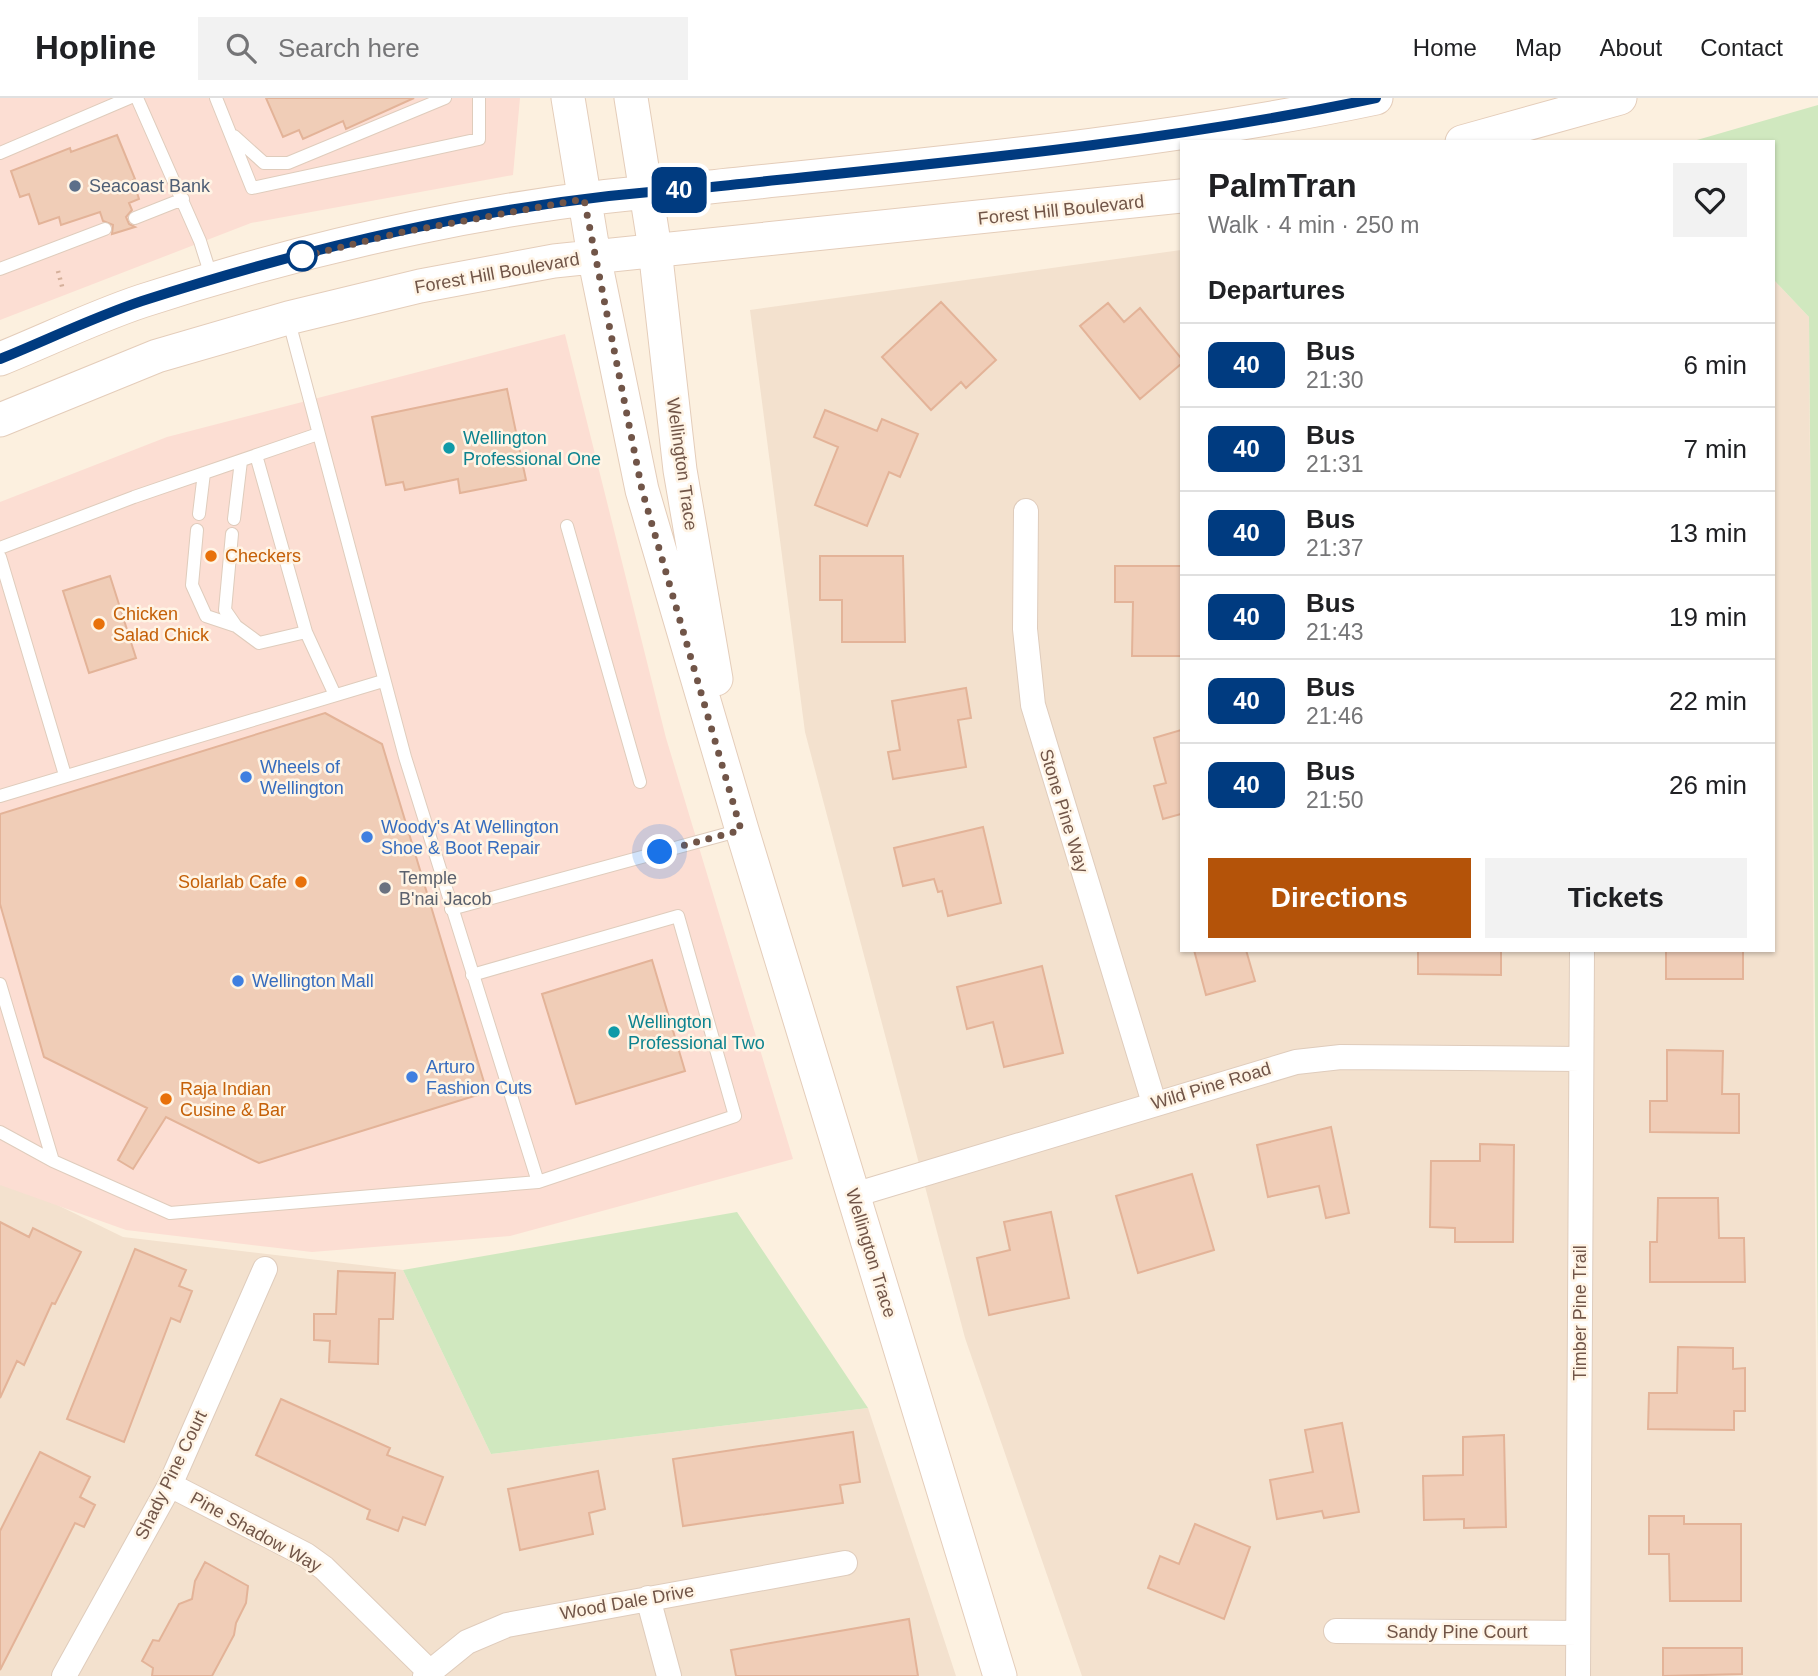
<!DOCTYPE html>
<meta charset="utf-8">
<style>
:root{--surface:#fff;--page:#f2f2f2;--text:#202124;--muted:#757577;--line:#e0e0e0;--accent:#b45309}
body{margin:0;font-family:Helvetica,sans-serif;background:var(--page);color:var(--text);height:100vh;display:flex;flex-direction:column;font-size:26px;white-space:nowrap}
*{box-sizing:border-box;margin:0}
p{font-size:23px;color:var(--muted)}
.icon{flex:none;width:38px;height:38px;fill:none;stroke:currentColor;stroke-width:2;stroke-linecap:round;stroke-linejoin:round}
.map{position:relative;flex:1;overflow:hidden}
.side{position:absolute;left:1180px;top:42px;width:595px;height:812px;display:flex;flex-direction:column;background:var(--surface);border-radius:0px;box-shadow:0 2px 5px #0004}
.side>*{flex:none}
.badge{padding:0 14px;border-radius:10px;font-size:24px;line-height:46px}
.you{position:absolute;width:35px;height:35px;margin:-18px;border:5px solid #fff;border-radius:50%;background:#1a73e8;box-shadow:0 0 0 10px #1a73e833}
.map>.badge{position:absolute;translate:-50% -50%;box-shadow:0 0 0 4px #fff}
h2{padding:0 28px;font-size:26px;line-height:63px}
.round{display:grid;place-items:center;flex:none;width:74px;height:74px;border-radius:0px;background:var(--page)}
.overview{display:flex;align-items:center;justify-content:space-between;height:119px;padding:0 28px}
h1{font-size:33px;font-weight:600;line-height:52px}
.button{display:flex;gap:14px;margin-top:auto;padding:14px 28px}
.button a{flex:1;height:80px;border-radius:0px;background:var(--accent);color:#fff;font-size:28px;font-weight:600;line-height:80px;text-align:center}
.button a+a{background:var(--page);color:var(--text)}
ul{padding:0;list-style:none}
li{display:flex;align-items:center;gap:21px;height:84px;padding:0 28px;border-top:2px solid var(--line)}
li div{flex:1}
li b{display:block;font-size:26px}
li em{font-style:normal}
li .badge{min-width:77px;font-weight:700;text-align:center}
header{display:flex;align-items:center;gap:42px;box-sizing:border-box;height:98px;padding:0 35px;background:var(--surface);border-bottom:2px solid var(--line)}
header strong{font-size:33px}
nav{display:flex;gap:38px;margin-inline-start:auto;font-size:24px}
.search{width:490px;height:63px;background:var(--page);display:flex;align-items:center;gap:18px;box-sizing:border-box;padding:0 24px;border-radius:0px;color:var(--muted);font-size:26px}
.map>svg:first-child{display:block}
</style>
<header>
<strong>Hopline</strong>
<div class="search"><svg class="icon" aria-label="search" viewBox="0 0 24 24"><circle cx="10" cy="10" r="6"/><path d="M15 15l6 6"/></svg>Search here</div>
<nav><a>Home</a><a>Map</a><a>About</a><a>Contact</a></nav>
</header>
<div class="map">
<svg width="1818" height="1578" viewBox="0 0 1818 1578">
<rect width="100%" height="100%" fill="#fcf0df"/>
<path fill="#f3e1ce" d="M1181,152V852H1773V181L1809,219L1818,1578H1082L965,1240L805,634L750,212Z
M0,1079L123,1139L403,1172L491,1356L868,1310L956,1578H0Z"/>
<path fill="#fcded3" d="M0,0H520L513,77L251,125L0,222Z
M565,236L666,640L793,1061L510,1138L312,1154L126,1132L0,1087V404L167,339Z"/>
<path fill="#d0e8bf" d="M1818,7V1261L1809,219L1773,181V44H1690Z
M737,1114L868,1310L491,1356L403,1172Z"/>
<path fill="#f0cdb7" stroke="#e3b398" stroke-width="2" d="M266,0H414L346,31L343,23L303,41L299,32L283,39Z
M117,37L135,81L133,82L139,101L129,105L132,112L126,119L129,126L135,129L112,136L113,127L103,123L100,114L61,127L59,119L39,126L29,96L20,99L11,73L70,50L71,54Z
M941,204L996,262L966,290L961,284L931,312L882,259Z
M1108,205L1124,224L1140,210L1181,260V266L1140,301L1080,228Z
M507,291L526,382L460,395L458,381L405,392L403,384L386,387L372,319Z
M825,312L877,333L882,321L918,336L900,379L889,374L867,428L815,407L838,349L814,339Z
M820,458H903L905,544H842V502H820Z
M1115,468H1181V558H1132L1133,504H1115Z
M110,478L136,560L89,575L63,493Z
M966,590L971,620L958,622L966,669L893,681L888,654L900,652L892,603Z
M325,615L382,646L487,994L259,1065L166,1019L133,1071L118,1062L147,1010L44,959L0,806V716Z
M1181,632V716L1163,721L1154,688L1166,685L1154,640Z
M983,729L1001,805L948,818L942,793L938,794L934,781L903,788L894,750Z
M1194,852H1246L1255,883L1206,897Z
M1418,852H1501V877L1418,876Z
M1666,852H1743V881H1666Z
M652,862L685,973L576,1006L542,896Z
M1042,868L1063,955L1004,969L993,924L967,931L957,889Z
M1667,952L1723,953L1722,996H1739V1035L1650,1034V1003H1667Z
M1331,1029L1349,1115L1326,1120L1319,1088L1268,1099L1257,1047Z
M1480,1046L1514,1047L1513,1144H1455V1130L1430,1129L1431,1063H1480Z
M1192,1076L1214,1152L1138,1175L1116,1098Z
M1658,1100H1718L1719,1140H1744L1745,1184H1650V1144H1657Z
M1051,1114L1069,1200L989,1217L977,1160L1010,1152L1004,1124Z
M0,1124L29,1139L33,1130L81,1154L55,1206L52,1205L24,1267L17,1263L0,1300Z
M135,1151L186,1172L179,1188L192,1193L180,1224L171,1220L124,1344L67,1321Z
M338,1173L395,1175L393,1221H379L378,1266L329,1264L330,1243L314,1242V1216H336Z
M1678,1249L1733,1250V1271L1745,1270V1313H1734V1332L1648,1331L1649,1295H1677Z
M281,1301L390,1350L387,1357L443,1379L425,1427L403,1419L398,1433L367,1421L370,1412L256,1357Z
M1342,1325L1359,1414L1324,1420L1322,1413L1277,1421L1270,1382L1313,1374L1305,1332Z
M853,1334L860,1384L840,1387L843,1405L683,1428L673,1361Z
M1504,1337L1506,1429L1464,1430V1421L1424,1422L1423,1378L1463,1377V1339Z
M40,1354L90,1379L80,1399L95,1407L84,1429L75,1425L0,1572V1433Z
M598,1373L605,1411L589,1415L593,1436L520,1452L508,1391Z
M1649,1418H1684V1426H1741V1503H1670L1669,1456H1649Z
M1195,1426L1250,1449L1224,1521L1148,1490L1160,1458L1179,1466Z
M205,1464L248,1488L246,1505L236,1525L234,1537L212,1578H152L153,1570L142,1563L153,1542L159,1543L179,1506L192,1501L195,1483Z
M909,1521L918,1578H736L731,1552Z
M1663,1550H1742V1576L1663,1578Z"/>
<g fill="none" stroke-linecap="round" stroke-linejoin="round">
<defs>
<path id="lane" d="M137,0L200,143L212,181
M216,0L252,90L479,41V0
M234,38L264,65H288L445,0
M0,55L129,0
M135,120L183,101
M0,171L105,131
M288,220L405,659L538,1084
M256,357L306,534L335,597
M199,416L204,375
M234,421L241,363
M567,428L640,684
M197,432L192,487L206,518L236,528
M232,436L225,512L236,528L259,545L306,534
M0,450L134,399L318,336
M0,459L65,677
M0,698L383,583
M451,811L741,732
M0,886L53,1063
M0,1034L53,1063L170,1115L538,1084L735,1018L678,818L472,877"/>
<path id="street" d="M1026,413L1025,531L1033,607L1154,1005
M854,1097L1296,964L1341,959L1581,961
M170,1387L306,1457L324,1470L429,1573
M648,1500L669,1578
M1336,1533L1578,1535
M64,1578L170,1387L265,1171
M425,1578L467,1544L507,1527L845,1465
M1578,1578L1582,852"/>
<path id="secondary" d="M568,0L594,158L642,392L742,732L1000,1578
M631,0L655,151L680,372L716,581
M1462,44L1620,0
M0,261C47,242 94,219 142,203C317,146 517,101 701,90C927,66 1153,47 1376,0
M0,322L157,258L288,220L420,188L554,163L1181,98"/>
</defs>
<use href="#lane" stroke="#dfccbc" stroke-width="14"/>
<use href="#street" stroke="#dfccbc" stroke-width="26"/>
<use href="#secondary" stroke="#e4cdba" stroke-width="35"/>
<path stroke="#d5b09b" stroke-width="4.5" stroke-dasharray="2 5" stroke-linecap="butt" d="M58,173L63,192"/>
<use href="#lane" stroke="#fff" stroke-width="12"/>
<use href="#street" stroke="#fff" stroke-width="24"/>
<use href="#secondary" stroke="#fff" stroke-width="33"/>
</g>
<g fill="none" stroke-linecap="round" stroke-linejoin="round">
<defs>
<path id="line" d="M0,261C47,242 94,219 142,203C319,146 515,101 701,90C927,66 1154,47 1376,0"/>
</defs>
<use href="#line" stroke="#fff" stroke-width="16"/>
<use href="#line" stroke="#003b80" stroke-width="10"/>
<path stroke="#715548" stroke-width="7" stroke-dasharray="0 12.6" d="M302,158L297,160L403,134L584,101L642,392L741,732L660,754"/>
</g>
<circle fill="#5c6f8a" stroke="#fff4e5" stroke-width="2.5" cx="75" cy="88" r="7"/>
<circle fill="#fff" stroke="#003b80" stroke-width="3.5" cx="302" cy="158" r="14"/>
<g fill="#0f9aa8" stroke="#fff4e5" stroke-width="2.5">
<circle cx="449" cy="350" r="7"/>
<circle cx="614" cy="934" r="7"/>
</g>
<g fill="#e8710a" stroke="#fff4e5" stroke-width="2.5">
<circle cx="211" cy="458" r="7"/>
<circle cx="99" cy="526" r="7"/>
<circle cx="301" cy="784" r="7"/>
<circle cx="166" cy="1001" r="7"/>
</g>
<g fill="#3f7fe0" stroke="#fff4e5" stroke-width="2.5">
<circle cx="246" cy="679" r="7"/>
<circle cx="367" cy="739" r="7"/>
<circle cx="238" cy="883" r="7"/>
<circle cx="412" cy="979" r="7"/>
</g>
<circle fill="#6b7280" stroke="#fff4e5" stroke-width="2.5" cx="385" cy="790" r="7"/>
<g text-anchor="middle" stroke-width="5" stroke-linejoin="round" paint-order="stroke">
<g font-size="18" fill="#4e5e75" stroke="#fff4e5" text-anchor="start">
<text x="89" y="94">Seacoast Bank</text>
</g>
<g font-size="18" fill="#715548" stroke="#fff4e5">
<text transform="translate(1061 112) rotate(-6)" y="6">Forest Hill Boulevard</text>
<text transform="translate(497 175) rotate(-10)" y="6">Forest Hill Boulevard</text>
<text transform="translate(682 366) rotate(82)" y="6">Wellington Trace</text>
<text transform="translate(1064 713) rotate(73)" y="6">Stone Pine Way</text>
<text transform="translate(1211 988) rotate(-17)" y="6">Wild Pine Road</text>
<text transform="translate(871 1155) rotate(73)" y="6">Wellington Trace</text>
<text transform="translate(1580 1215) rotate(-90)" y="6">Timber Pine Trail</text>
<text transform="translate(171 1377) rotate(-64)" y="6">Shady Pine Court</text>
<text transform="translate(256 1434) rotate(29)" y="6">Pine Shadow Way</text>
<text transform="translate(627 1504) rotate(-10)" y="6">Wood Dale Drive</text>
<text x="1457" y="1540">Sandy Pine Court</text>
</g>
<g font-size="18" fill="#0d838f" stroke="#fff4e5" text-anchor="start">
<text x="463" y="346">Wellington<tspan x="463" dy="21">Professional One</tspan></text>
<text x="628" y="930">Wellington<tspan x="628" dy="21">Professional Two</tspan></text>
</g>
<g font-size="18" fill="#c56008" stroke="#fff4e5" text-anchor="start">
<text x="225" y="464">Checkers</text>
<text x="113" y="522">Chicken<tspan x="113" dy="21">Salad Chick</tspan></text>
<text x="287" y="790" text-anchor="end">Solarlab Cafe</text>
<text x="180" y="997">Raja Indian<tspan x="180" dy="21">Cusine &amp; Bar</tspan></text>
</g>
<g font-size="18" fill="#366cbe" stroke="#fff4e5" text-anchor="start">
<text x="260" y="675">Wheels of<tspan x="260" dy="21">Wellington</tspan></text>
<text x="381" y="735">Woody's At Wellington<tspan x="381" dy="21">Shoe &amp; Boot Repair</tspan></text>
<text x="252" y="889">Wellington Mall</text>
<text x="426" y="975">Arturo<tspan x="426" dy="21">Fashion Cuts</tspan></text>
</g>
<g font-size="18" fill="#5b616d" stroke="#fff4e5" text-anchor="start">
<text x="399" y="786">Temple<tspan x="399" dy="21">B'nai Jacob</tspan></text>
</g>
</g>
</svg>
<div class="you" style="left:660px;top:754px"></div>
<b class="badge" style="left:679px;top:92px;background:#003b80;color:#fff">40</b>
<section class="side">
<div class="overview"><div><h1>PalmTran</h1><p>Walk · 4 min · 250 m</p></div><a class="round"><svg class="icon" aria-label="heart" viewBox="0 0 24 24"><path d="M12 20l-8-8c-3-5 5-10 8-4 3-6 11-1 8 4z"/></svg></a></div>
<h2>Departures</h2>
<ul>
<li><span class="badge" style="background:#003b80;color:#fff">40</span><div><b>Bus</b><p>21:30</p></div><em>6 min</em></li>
<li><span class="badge" style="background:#003b80;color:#fff">40</span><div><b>Bus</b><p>21:31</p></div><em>7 min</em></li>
<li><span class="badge" style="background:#003b80;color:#fff">40</span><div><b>Bus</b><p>21:37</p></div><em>13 min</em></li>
<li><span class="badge" style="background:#003b80;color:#fff">40</span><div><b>Bus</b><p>21:43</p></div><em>19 min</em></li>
<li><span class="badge" style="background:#003b80;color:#fff">40</span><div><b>Bus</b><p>21:46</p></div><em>22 min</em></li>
<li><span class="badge" style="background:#003b80;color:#fff">40</span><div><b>Bus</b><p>21:50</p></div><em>26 min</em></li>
</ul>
<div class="button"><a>Directions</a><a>Tickets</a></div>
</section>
</div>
